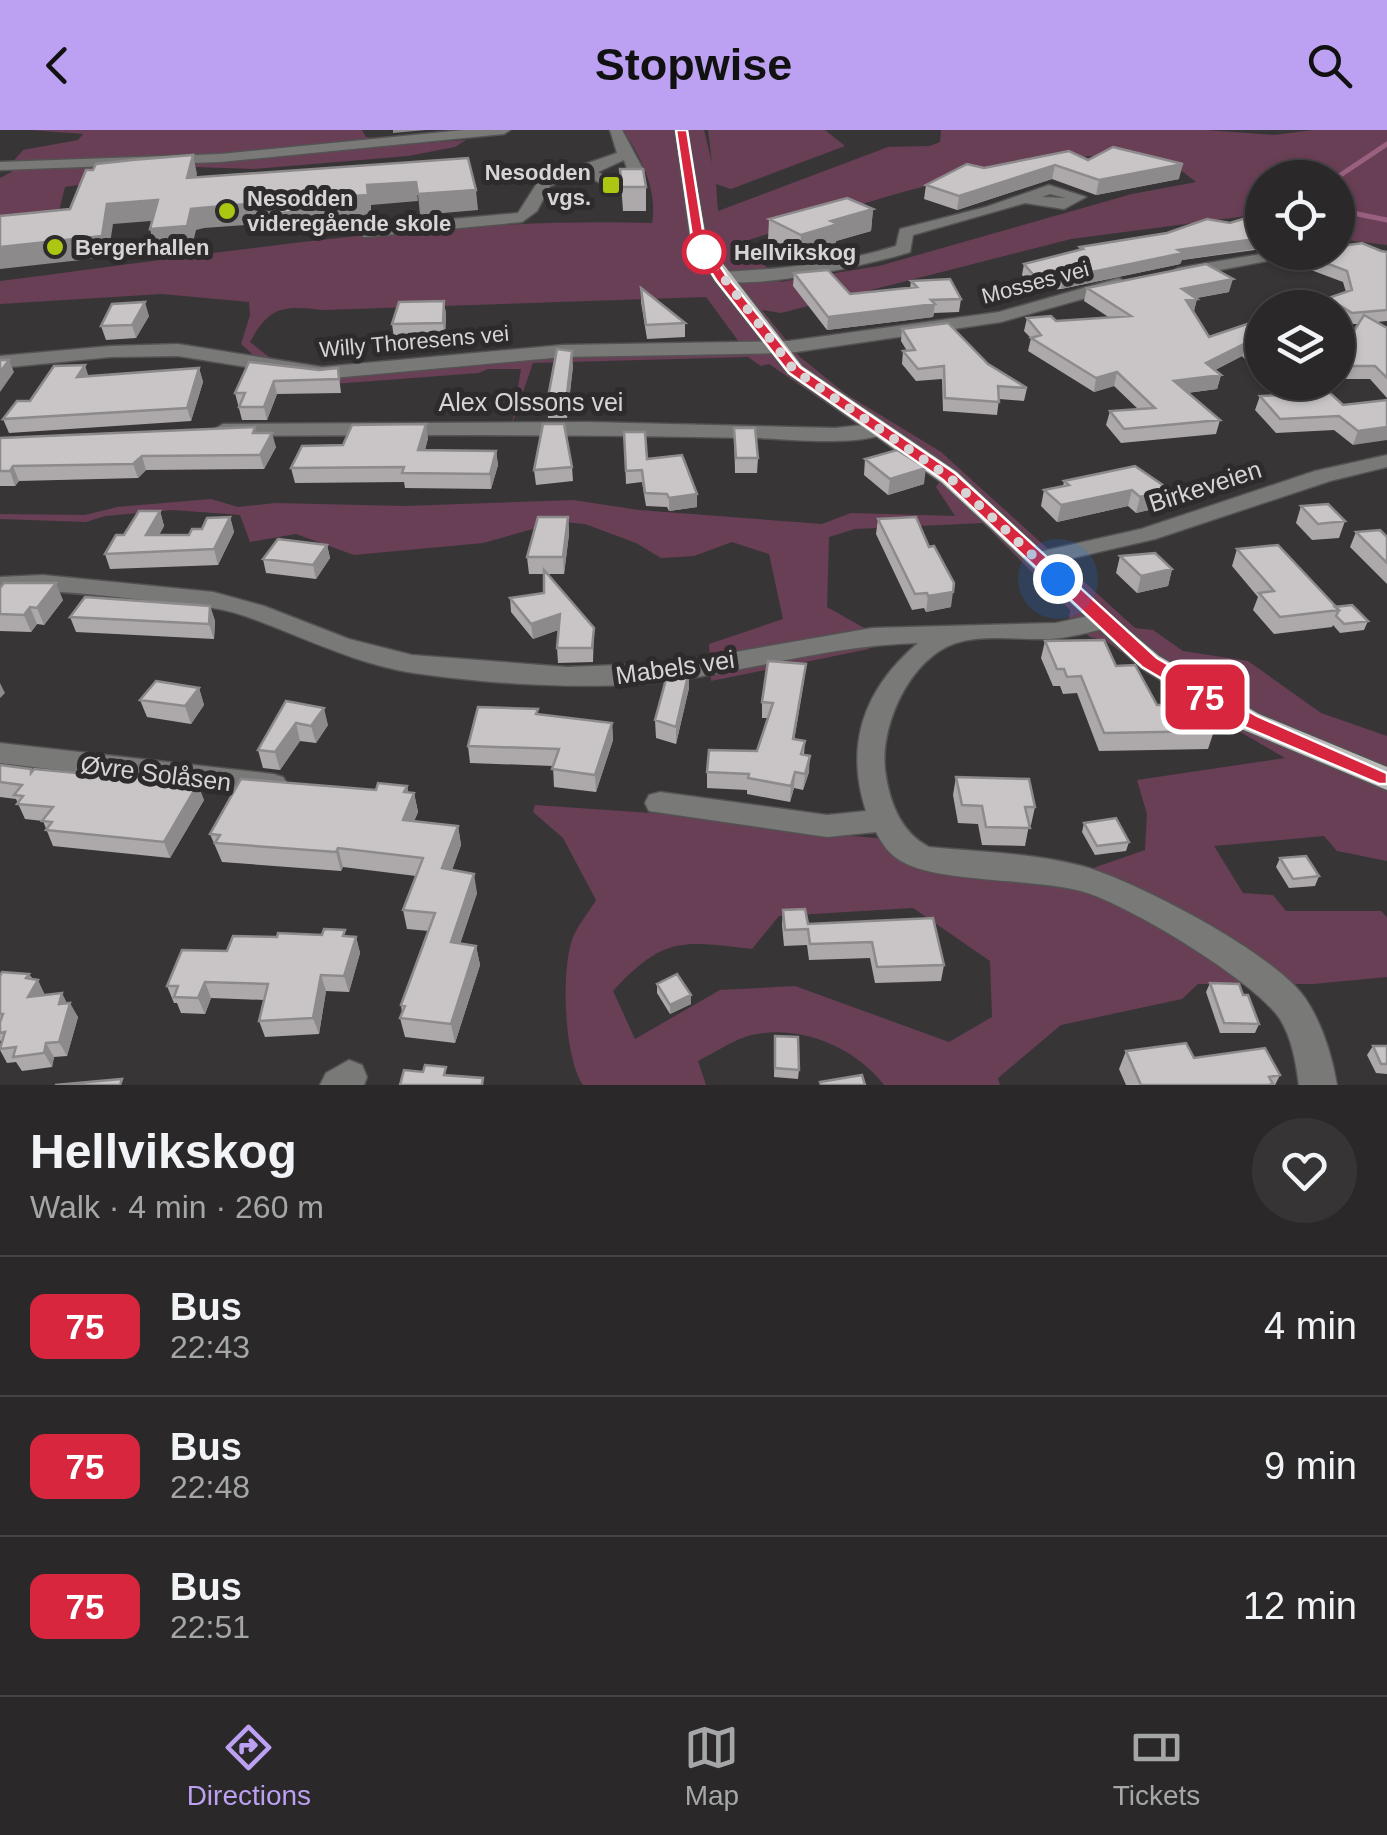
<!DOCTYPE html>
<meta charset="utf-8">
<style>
:root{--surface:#2a2829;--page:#363435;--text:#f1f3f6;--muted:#a5a6a8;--line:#464446;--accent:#bca0f2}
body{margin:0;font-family:Arial,sans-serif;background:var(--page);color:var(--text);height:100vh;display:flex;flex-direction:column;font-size:38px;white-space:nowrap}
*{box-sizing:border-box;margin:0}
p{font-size:32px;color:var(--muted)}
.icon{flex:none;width:55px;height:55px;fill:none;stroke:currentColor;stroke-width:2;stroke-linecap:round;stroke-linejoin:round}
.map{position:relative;height:955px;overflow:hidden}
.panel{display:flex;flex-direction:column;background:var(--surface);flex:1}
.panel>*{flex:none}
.badge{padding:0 20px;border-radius:15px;font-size:35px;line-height:65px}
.tools{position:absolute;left:1245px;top:30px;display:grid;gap:20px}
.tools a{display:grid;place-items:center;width:110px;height:110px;border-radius:50%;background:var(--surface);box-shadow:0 2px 8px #0004,0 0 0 2px var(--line);font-size:50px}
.you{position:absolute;width:50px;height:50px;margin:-25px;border:8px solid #fff;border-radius:50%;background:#1a73e8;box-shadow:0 0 0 15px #1a73e833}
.map>.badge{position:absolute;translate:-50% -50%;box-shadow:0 0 0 5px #fff}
.round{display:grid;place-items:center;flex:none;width:105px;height:105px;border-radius:52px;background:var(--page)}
.head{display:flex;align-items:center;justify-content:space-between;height:170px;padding:0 30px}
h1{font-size:48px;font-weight:600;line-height:75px}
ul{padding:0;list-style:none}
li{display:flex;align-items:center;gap:30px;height:140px;padding:0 30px;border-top:2px solid var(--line)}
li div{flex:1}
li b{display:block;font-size:38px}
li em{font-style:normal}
li .badge{min-width:110px;font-weight:700;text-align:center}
header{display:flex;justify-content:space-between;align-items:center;height:130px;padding:0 30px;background:var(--accent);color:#111;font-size:45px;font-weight:600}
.tabs{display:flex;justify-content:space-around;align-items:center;height:140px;border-top:2px solid var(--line);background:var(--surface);font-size:28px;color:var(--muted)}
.tabs a{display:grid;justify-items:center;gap:5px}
.tabs .current{color:var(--accent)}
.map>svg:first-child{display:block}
</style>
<header><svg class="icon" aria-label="back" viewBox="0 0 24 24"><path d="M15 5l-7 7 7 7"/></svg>Stopwise<svg class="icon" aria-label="search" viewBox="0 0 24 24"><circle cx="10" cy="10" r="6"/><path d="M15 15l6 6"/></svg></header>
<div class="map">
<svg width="1387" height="955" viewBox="0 0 1387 955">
<rect width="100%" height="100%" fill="#383537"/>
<path fill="#693f56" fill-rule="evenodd" d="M31,0H362L366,7L390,10L394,15L466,10L455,17L408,26L254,39L195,37L65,57L54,101L0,107V48L13,41L11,34L23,20L78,10L83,4Z
M623,0H704L712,33L708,0H825L845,16L731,59L716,54L718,81L888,17L930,16L940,12L941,0H1205L1274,5L1313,0H1387V115L1338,109V48H1262V84L1071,109L781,183L762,180L800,227L846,264L941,322L1135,498L1153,500L1183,521L1248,531L1321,583L1387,606V731L1337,721L1324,706L1214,716L1243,763L1273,765L1286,781H1381L1387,787V847L1313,854H1198L1182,869L1061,895L998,948L1000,955H884C854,916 797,893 748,906C731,911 714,923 698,931L706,955H583C564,927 561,843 572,810C577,796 589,782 596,770L563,708L533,682L535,675L665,684L778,700L877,708L927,738L1056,751L1145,720L1147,684L1137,650L1285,628L1196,576L1106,511L1090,507L1069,491L1070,480L983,393L855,399L829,407L827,477L866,499L869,519L711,551L709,514L783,489L769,424L732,412L694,426L661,428L636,413L585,394L542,390L533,399L483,413L354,425L296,404L250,412L240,385L173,380L105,386L86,392L0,389V384L85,385L117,377L211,369L238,377L276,373L405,376L573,370L639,380L822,394L851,383L955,386L936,357L940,351L769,234L761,236L748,227L533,233L512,294L521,239H488L479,243L320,255L260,231L241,214L250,185L249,172L162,164L0,174V151C216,124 433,87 652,93C658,60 641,27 623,0ZM1132,24L1178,38L1196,52L1132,64L879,136L780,152L751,120L730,116C862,74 992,27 1132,24ZM706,167L745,220L570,223L330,246L278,234L250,212C270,175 284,176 323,180ZM913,778L990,831L992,887L949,912L795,856L720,860L635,909L613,861C664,806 682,811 752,819L779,786Z"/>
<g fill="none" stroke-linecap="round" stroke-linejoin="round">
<path stroke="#99617f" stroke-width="5" d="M1336,48L1387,14
M1338,80L1387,90"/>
<defs>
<path id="minor" d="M464,0H510L504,4L220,32L0,40V32L220,24Z
M610,0H622L644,41L639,51L604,55L583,44L550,56L537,81L522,92L364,107L356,102L364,97L518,83L539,50L617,23ZM624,30L629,44L606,47L598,42Z
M1049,55L1086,67L1064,79L1025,73L913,105L910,122C876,133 738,165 713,147L721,142C781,139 839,134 896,116L900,99L986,77ZM1050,64L1066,68L1042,67Z
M1273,122H1314L1178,148L1170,143L1178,138Z
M1119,148L1127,153L1125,157L1001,192L789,223L563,227L322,249L178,226L111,227L0,238V226L111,216L178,214L322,237L563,215L789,211L999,182Z
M588,292L835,298L882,293L892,299C872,318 787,309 758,308C579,304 401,305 223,306L213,300L223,294Z
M1387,325V337L1330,351L1155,409L1038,436L1026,429L1030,424L1141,399L1315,341Z
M43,445L213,462L264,476L349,509L412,525L567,537L672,533L872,498L1056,493L1101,483L1110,485L1114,491L1110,497C1091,502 1069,508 1049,509C1021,510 983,504 956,513C910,528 880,595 885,640C889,671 900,702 929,717C980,722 1032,723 1082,736C1136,751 1274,823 1305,868C1322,893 1332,926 1337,955H1299C1296,933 1292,908 1280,889C1255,851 1126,773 1081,761C1033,748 937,753 901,731C889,724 882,714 876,702L827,707L649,681L645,673L649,665L660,662L827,685L866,681C844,613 865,558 918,513C834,515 754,540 671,551C596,561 489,554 414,543C356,534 303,507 248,487C215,475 179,474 144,470C95,465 49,459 0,461V447Z
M0,613L273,644L283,647L288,655L283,663L273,666L0,633Z
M349,930L362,935L367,947L364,955H320L326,943Z"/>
<path id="major" d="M675,0H687L707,113L802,236L957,342L1110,485L1159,526L1259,584L1387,637V660L1239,598L1141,538L941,352L788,244L715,151L691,113Z"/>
</defs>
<use href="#minor" stroke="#555253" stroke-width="3"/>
<use href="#major" stroke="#555253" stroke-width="3"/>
<use href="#minor" fill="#797a78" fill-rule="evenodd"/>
<use href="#major" fill="#bbbcb9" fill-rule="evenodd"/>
</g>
<path fill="#ada9ab" d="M1088,30L1179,49L1096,65L1052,49L957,80L924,69L926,55L984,38Z
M620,39L646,57V81H623Z
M873,79L871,101L836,111V116L800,127L768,111L769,89Z
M1262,83V119L1182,130L1180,134L1061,159L1036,161L1022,145L1024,134L1079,120L1080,117L1230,93Z
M1342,116L1387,122V191L1377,192L1387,198V268L1370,249H1338V207L1347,212L1358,194H1348L1338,188V178H1325L1328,168L1346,162L1343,152L1287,131L1290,122H1338Z
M794,143L850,164L910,158L911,151L961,169L959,182L934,183L933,187L827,200L793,156Z
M641,158L685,193V207L647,209L641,172Z
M1087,158L1229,162L1197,168L1194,181L1209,207L1262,189V246L1242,226L1215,240L1221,245L1217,259L1187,263L1220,290L1216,304L1121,313L1106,295L1110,281L1138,279L1114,256L1094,262L1028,221L1031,208L1024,201L1027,188L1056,191L1110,188L1084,171Z
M444,171L446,185L445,207L394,208L392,194Z
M149,186L136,208L106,210L101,196Z
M902,199L988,234L1027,258L1024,271L999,269L997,285L943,281L942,249L916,251L902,234L903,221H907L901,211Z
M249,232L319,240L338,238L341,263L277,264L267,290H242L235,263Z
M573,236L567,288H548L547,273Z
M199,238L203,252L191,291L9,303L3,289L30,271L89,247Z
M1270,252H1318L1343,275L1387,270L1353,315L1334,300L1276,303L1255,280L1260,266L1283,265Z
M734,298L758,328L757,343H735Z
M624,302L647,329L697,377L669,381L667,377L646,376L642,352L626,354Z
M257,303L276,317L264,339L146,340L138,348L19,351L15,356H0V308Z
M428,308L425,320L496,321L498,335L491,359L405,358L404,352L295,353L291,338L343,315Z
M865,329L924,354L888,365L864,345Z
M1135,336L1166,376L1136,383L1128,376L1057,392L1041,376L1044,360L1063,356L1064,351Z
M572,337L573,351L536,355L534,340Z
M1301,376L1345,391L1339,408L1312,410L1296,393Z
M160,381L164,396L159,405H189L230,387L234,402L218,435L110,439L105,424L124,405Z
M568,387L569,404L564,444H547L594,498L593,532L558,533L557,518L558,500L533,509L511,482L510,468L544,463V444H529L527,427Z
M878,389L951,477L926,482L924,478L912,480L876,404Z
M1356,402L1387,407V454L1350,417Z
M327,415L330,428L316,449L266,443L263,429Z
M1237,419L1335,477L1368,491L1364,500L1340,503L1333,495L1332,497L1274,504L1253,480L1258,467L1232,436Z
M1120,426L1172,439L1168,456L1137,463L1116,443Z
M0,458L63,470L44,495L37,494L31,502L0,501Z
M210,476L215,491L214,509L76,502L70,487Z
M1045,511L1116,536L1157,575L1214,601L1208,619L1099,621L1077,563L1063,564L1060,556H1053L1041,528Z
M689,541V558L676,614L656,608L655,590Z
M804,550L794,609L805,611L804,625L809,642L803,660L794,658L790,672L747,664V660L707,658V642L757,621L768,588H762V572Z
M199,558L204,575L191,594L147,587L140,570Z
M286,571L328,595L316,613L300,611L280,640L263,638L258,620Z
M538,579V584L612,593L613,610L596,662L554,657L553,636L470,633L468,616Z
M0,635L32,641L192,648L204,670L170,728L53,716L43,691L25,689L16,669L0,667Z
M956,647L1035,677L1031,695H1029L1025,716L982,715L978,694L958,693L953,665Z
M407,656L408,662L414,663L418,682L414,691L458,696L461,715L452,740L477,763L460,814L476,816L480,835L455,913L405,907L400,888L402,883L401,875L429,801L407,799L403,780L416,746L343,737L341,741L222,732L210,704L376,660Z
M1084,693L1129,712L1126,721L1095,725L1082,702Z
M1280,728L1319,746L1315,756L1289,758L1276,737Z
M783,780L808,794L933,788L944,835L941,851L875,853L870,828L809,830L807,815L784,816L782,795Z
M346,806L356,807L360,823L349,862L326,861L319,904L265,907L259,891L264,870L211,868L205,884L181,883L177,873H174L167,856L227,821Z
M29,844L45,865L67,873L78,887L67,926L54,927L52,937L22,941L16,932L7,933L0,920L1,912L0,910V846Z
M1210,853L1243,865L1259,894L1255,903H1220L1206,862Z
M657,854L691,874L670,884L657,863Z
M775,906L799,940L798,949L774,947Z
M1373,916H1387V944L1376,943L1367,925Z
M1126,921L1194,928L1280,945L1275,955H1126L1119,939Z"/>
<path fill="#8d8a8b" d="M393,0H426L393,3Z
M193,25L197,44L192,68L187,48Z
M1183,34L1179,49L1096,65L1099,50Z
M1055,35L1052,49L957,80L959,66Z
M416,52L418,71L371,75V85L297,91L296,103L274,104L272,93L204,98L196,100L192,117L155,120L150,99L191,79L293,70L367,55Z
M476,60L478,80L420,85L418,64Z
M158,70L163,90L113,94L108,127L0,139V117L107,74Z
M873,79L871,101L836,111V116L800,127L801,105L831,91Z
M1258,108L1255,119L1182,130L1180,134L1061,159L1063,148L1178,120Z
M1233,149L1229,162L1179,171L1182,159Z
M1197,169L1194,181L1186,170Z
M444,171L446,185L445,207L443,193Z
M145,172L149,186L136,208L132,195Z
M935,174L933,187L827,200L828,187Z
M1246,213L1242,226L1202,247L1206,233Z
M572,221L573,236L567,288L566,273Z
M9,230L14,242L0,262V242Z
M85,235L89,248L77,247Z
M199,238L203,252L191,291L187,278Z
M1117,242L1114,256L1094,262L1096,248Z
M1221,245L1217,259L1170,265L1174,251Z
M274,251L277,264L267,290L264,277Z
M426,294L428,308L421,335L418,320Z
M1387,297V310L1353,315L1358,301Z
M272,303L276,317L264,339L260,325Z
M496,321L498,335L491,359L490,344Z
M142,326L146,340L138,348L133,334Z
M13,336L19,351L15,356L10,341Z
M926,338L924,354L888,365L890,349Z
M1132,360L1128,376L1057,392L1061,375Z
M1170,360L1166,376L1136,383L1140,367Z
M697,364V377L669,381V368Z
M160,381L164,396L151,420L146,405Z
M230,387L234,402L218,435L214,419Z
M568,387L569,404L564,444L563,427Z
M327,415L330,428L316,449L313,435Z
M1172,439L1168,456L1137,463L1141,446Z
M56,453L63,470L44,495L37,478Z
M953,462L951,477L926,482L928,466Z
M210,476L215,491L214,509L209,494Z
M30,477L37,494L31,502L24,485Z
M560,484L561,499L533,509L531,494Z
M806,534L804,550L792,624L793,609Z
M689,541V558L676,614V597Z
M0,553L5,563L0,568Z
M199,558L204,575L191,594L185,576Z
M324,578L328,595L316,613L311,596Z
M296,593L300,611L280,640L275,622Z
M612,593L613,610L596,662L595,645Z
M810,626L809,642L803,660L805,644Z
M795,642L794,658L790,672L791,656Z
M192,648L196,658L198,654L204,670L170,728L164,712Z
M407,656L410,672L414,663L418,682L407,709L403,690L404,662Z
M458,696L461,715L446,757L442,738Z
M338,718L343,737L341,741L336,722Z
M474,744L477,763L454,832L451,812Z
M356,807L360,823L349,862L344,846Z
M476,816L480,835L455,913L451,894Z
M29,844L35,855L38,850L45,865L28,867L26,848Z
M321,845L326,861L319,904L313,888Z
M205,852L211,868L205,884L198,868Z
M62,863L69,877L70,873L78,887L67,926L59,912V874Z
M691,865V874L670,884V875Z
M46,913L54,927L52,937L44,923Z"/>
<path fill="#c9c5c7" stroke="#8d8a8b" stroke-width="2.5" d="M1113,17L1183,34L1099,50L1055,35L959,66L926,55L967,34L984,38L1069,21L1088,30Z
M193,25L187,48L468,28L476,60L418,64L416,52L367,55L368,65L293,70L292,82L270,84L271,72L200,78L191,79L187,96L150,99L158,70L107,74L102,106L0,117V86L70,79L86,40H93L96,34L132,30Z
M620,39H643L646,57H622Z
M847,68L873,79L831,91L838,94L801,105L769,89Z
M1262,83V108L1178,120L1183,123L1063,148L1038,150L1024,134L1083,119L1080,117L1167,103L1207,89L1230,93Z
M1338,106L1342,116L1362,113L1381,121L1387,122V180L1352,183L1328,168L1352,160L1347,141L1297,122H1338Z
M1206,134L1233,149L1182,159L1197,169L1186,170L1209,207L1262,189V229L1246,213L1206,233L1221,245L1174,251L1220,290L1124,299L1110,281L1155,278L1117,242L1096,248L1031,208L1041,205L1027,188L1051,186L1056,191L1131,186L1087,158Z
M828,140L850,164L917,157L911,151L950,149L961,169L931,170L935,174L828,187L794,143Z
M641,158L685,193L646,195Z
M444,171L443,193L392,194L399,172Z
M145,172L132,195L101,196L112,174Z
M1364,185L1387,198V248L1375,236H1338V207L1347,212Z
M948,193L988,234L1027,258L998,256L999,272L945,268L944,236L918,239L903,221L915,220L902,199Z
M557,219L572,221L566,273H547Z
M0,230H9L0,242Z
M249,232L319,240L338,238L339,249L274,251L264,277H239L245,263H235Z
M85,235L77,247L199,238L187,278L3,289L17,271H30L54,236Z
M1289,252H1318L1343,275L1387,270V297L1358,301L1339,286L1280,289L1260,266L1301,264Z
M426,294L418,320L496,321L490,344L402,343L404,337L291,338L302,316L343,315L352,295Z
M543,294H564L572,337L534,340Z
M255,297L253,303H272L260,325L142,326L133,334L13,336L10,341H0V308Z
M734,298H755L758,328H736Z
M624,302H645L647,329L682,325L697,364L669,368L667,364L645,363L642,340L626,341Z
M897,320L926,338L890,349L865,329Z
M1135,336L1170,360L1140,367L1132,360L1061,375L1044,360L1069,355L1064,351Z
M1328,374L1345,391L1318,394L1301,376Z
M139,381H160L146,405H189L192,399H202L207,388L230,387L214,419L105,424L116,405H124Z
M538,387H568L563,427H527Z
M916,387L929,417L934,416L954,453L953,462L928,466L927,463L915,464L878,389Z
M1380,400L1387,407V433L1356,402Z
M278,409L327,415L313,435L263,429Z
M1278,415L1339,480L1280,487L1259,463L1274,461L1237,419Z
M1155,423L1172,439L1141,446L1120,426Z
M544,440L594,498L592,518H557L560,484L531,494L510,468L544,463Z
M4,453H56L37,478L30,477L24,485L0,484V458Z
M85,467L210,476L209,494L70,487Z
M1352,475L1368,491L1344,494L1336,486L1339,480L1335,477Z
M1104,510L1116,536L1135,535L1157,575L1200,574L1214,601L1104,603L1081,546L1067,547L1064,539H1057L1045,511Z
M768,531L806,534L793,609L805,611L801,624L810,626L805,644L795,642L791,656L748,648L749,644L707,642L709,620L757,621L773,573L762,572Z
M689,541L676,597L655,590L668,542Z
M156,551L199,558L185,576L140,570Z
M286,571L324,578L311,596L296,593L275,622L258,620Z
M478,577L538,579L536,584L612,593L595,645L552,639L559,619L468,616Z
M0,635L31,639V643L34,639L76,643L79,638L192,648L189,654H198L164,712L46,700L52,692L42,691L53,677L17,674L23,666L14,665L22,655L0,652Z
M956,647L1029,649L1035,677H1025L1030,698L986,697L982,676L962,675Z
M241,649L376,660L378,653L407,656L404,662L414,663L403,690L458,696L442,738L474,744L451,812L476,816L451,894L400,888L405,876L401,875L435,783L403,780L423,728L338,718L336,722L215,713L220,705L210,704Z
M1116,688L1129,712L1097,716L1084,693Z
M1306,726L1319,746L1293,749L1280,728Z
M805,779L808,794L933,788L944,835L877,837L872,812L810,814L808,799L785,800L783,780Z
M324,799L345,800L343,806L356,807L344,846L321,845L313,888L259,891L268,854L205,852L198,868L174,867L178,856H167L182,820L227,821L233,806L277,807L278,803L322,805Z
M2,842L29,844L26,848L38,850L28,867L62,863L59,874L70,873L59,912L46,913L44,923L13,927L16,917L0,919L5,902L0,903V892L3,884H0V846Z
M677,844L691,865L670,875L657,854Z
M1210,853L1239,854L1243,865H1248L1259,894L1224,893Z
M775,906L798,907L799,940L775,938Z
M1186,913L1194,928L1265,918L1280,945L1269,947L1273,954L1268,955H1141L1126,921Z
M1373,916H1387V934H1381Z
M425,935L446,937L444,945L483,948L482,955H400L404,940L423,942Z
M862,945L865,955H821L820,952Z
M122,949L120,955H55Z"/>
<path fill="#d7263d" stroke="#fff" stroke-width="2.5" d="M676,0H687L705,113L726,145L800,237L955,343L1157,528L1257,586L1387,643V654H1379L1242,596L1142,537L943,350L789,243L716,150L693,113Z"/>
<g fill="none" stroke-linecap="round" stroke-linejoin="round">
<path stroke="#d7d4d5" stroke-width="10" stroke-dasharray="0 18" d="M704,122L794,240L949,347L1058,449"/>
</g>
<g fill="#acc612" stroke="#2e2b2d" stroke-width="4">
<rect x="601" y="45" width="20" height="20" rx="5"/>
<circle cx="227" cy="81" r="10"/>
<circle cx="55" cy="117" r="10"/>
</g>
<circle fill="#fff" stroke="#d7263d" stroke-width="5" cx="704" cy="122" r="20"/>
<g text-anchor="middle" stroke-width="10" stroke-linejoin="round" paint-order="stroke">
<g font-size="22" font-weight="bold" fill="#d7d4d5" stroke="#2e2b2d" text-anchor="start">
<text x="591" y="50" text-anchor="end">Nesodden<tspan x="591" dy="25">vgs.</tspan></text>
<text x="247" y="76">Nesodden<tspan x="247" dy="25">videregående skole</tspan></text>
<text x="75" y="125">Bergerhallen</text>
</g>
<g font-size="22" font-weight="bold" fill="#d7d4d5" stroke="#2e2b2d" text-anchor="start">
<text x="734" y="130">Hellvikskog</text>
</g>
<g font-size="22" fill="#d7d4d5" stroke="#2e2b2d">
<text transform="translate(1035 152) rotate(-15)" y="8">Mosses vei</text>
<text transform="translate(414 211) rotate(-5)" y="8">Willy Thoresens vei</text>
</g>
<g font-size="25" fill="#d7d4d5" stroke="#2e2b2d">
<text x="531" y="281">Alex Olssons vei</text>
<text transform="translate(1205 356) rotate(-18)" y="9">Birkeveien</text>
<text transform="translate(675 537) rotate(-8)" y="9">Mabels vei</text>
<text transform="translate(156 643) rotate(7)" y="9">Øvre Solåsen</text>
</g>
</g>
</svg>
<div class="tools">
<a><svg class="icon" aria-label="locate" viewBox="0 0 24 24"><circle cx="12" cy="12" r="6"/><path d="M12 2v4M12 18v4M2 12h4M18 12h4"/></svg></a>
<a><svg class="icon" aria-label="layers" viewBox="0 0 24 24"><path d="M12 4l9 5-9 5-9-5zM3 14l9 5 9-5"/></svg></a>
</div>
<div class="you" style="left:1058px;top:449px"></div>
<b class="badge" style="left:1205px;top:567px;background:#d7263d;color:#fff">75</b>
</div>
<section class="panel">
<div class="head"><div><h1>Hellvikskog</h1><p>Walk · 4 min · 260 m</p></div><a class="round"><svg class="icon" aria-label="heart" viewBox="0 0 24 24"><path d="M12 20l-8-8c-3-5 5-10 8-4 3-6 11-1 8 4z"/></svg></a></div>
<ul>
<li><span class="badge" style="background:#d7263d;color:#fff">75</span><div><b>Bus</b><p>22:43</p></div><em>4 min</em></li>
<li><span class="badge" style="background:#d7263d;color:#fff">75</span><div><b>Bus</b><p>22:48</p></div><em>9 min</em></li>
<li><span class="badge" style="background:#d7263d;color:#fff">75</span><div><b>Bus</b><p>22:51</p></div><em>12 min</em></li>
</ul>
</section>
<nav class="tabs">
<a class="current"><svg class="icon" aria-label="directions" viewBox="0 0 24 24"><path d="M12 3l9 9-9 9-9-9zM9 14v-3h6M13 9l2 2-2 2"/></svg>Directions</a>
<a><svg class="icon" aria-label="map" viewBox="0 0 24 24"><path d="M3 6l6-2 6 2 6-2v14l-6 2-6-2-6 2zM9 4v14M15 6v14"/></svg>Map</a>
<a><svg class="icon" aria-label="tickets" viewBox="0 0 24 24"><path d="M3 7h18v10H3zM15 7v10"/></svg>Tickets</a>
</nav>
